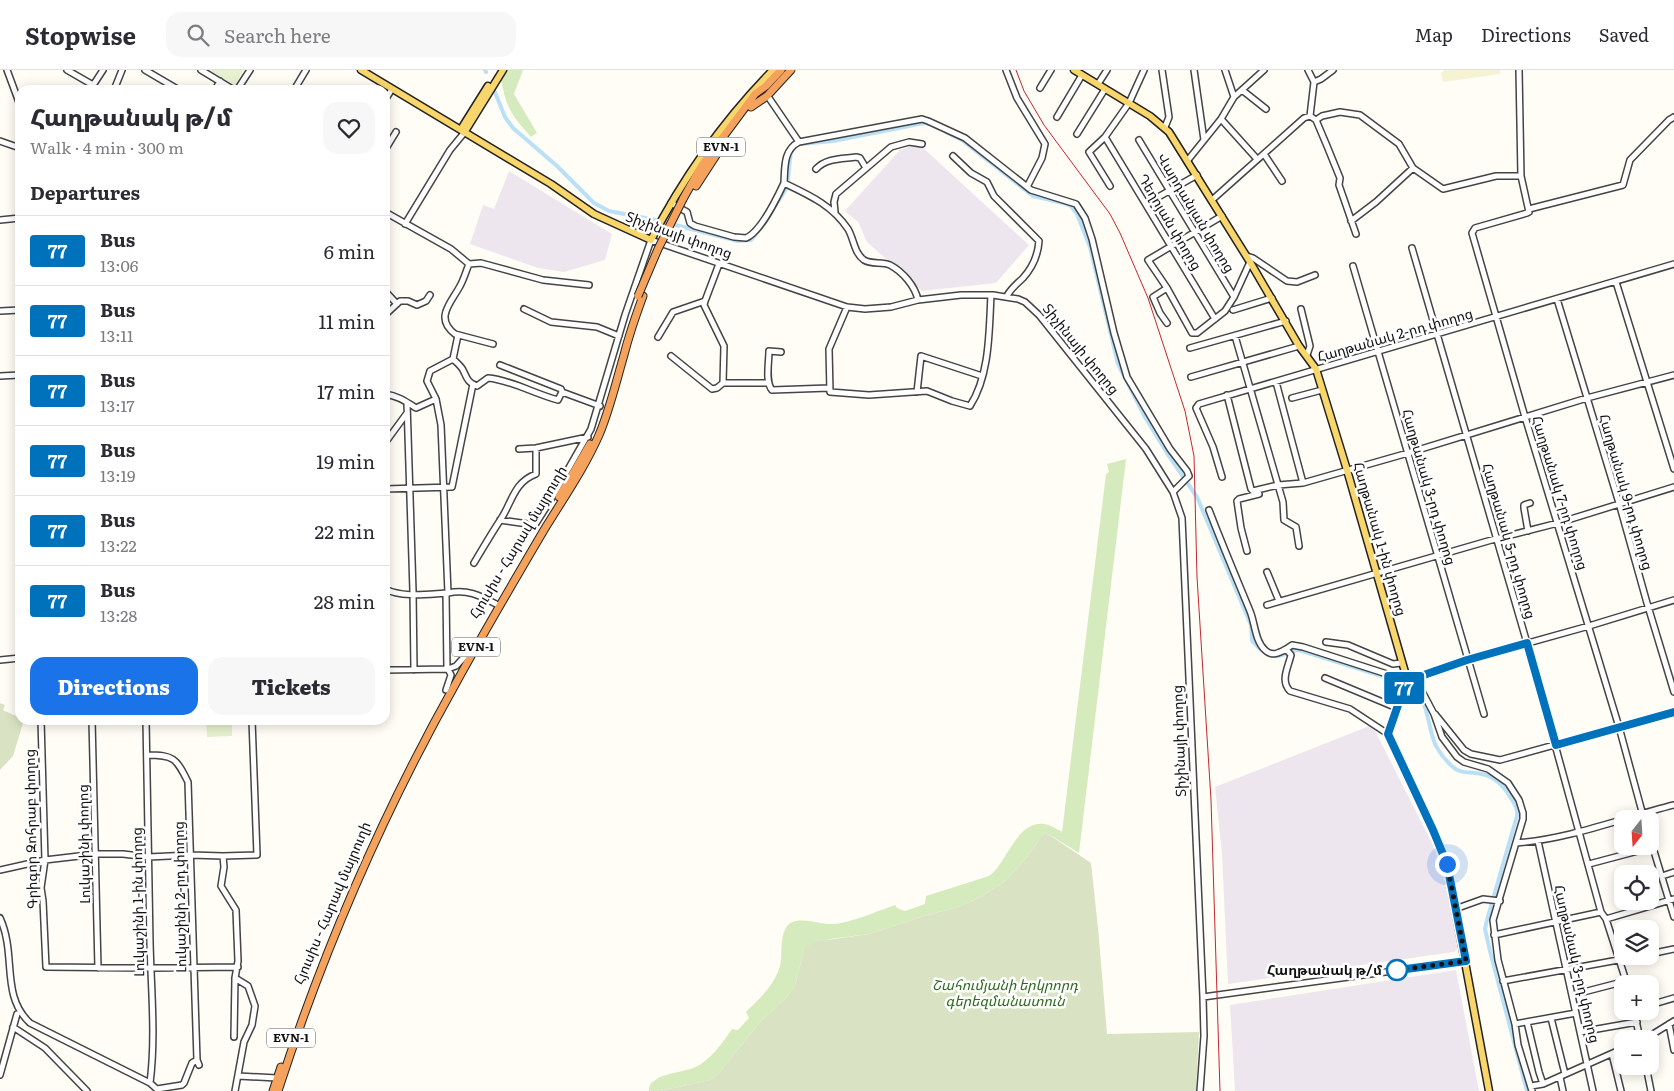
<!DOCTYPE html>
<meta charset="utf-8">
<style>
:root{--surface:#fff;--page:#f7f7f7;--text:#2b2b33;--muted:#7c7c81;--line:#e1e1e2;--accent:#1a73e8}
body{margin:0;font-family:Literata,"Noto Sans Armenian",serif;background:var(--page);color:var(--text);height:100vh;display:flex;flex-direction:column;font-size:19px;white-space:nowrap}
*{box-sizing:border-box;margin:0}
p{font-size:16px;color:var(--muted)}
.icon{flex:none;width:28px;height:28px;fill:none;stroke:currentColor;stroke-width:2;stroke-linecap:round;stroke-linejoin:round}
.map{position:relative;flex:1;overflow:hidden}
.details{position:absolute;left:15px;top:15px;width:375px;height:640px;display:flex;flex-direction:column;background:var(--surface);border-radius:15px;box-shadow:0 2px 12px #0003}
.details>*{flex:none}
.badge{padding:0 10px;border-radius:4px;font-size:18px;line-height:32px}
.needle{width:32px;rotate:197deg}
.controls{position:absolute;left:1614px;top:740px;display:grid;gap:10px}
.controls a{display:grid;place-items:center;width:45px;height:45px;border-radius:10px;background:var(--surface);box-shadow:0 2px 12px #0003;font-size:25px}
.you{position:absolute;width:25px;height:25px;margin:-12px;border:4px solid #fff;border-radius:50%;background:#1a73e8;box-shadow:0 0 0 8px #1a73e833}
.map>.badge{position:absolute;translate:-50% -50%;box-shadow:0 0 0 2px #fff}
h2{padding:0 15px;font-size:19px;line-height:45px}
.round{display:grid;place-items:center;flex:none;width:52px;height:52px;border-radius:15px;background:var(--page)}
.overview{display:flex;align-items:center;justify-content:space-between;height:85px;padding:0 15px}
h1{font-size:24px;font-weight:800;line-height:38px}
.primary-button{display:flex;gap:10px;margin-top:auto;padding:10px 15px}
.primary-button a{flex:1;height:58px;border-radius:15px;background:var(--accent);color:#fff;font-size:20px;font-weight:800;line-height:58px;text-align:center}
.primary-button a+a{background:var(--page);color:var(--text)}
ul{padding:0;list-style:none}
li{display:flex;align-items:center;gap:15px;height:70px;padding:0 15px;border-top:1px solid var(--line)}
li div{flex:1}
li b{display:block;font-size:19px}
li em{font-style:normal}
li .badge{min-width:55px;font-weight:700;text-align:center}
header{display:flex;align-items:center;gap:30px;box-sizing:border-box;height:70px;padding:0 25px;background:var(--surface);border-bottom:1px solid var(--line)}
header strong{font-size:24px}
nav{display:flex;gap:28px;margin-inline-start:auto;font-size:18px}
.search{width:350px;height:45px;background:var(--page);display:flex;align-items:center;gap:12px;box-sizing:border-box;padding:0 18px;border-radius:15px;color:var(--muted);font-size:19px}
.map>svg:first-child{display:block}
</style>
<header>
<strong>Stopwise</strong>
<div class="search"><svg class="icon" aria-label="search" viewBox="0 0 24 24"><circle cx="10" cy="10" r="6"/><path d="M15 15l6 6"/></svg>Search here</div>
<nav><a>Map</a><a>Directions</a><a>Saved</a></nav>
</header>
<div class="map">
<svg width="1674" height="1021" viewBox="0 0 1674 1021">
<rect width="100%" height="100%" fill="#fffdf5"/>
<path fill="#eee6ef" d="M912,76H921L1029,175L996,213L922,221L867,172L858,152L845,141L900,80Z
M509,101L612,164L605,190L564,202L538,198L470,174L483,135L494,139Z
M1372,655L1433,775L1448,821L1459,877L1454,882L1228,914L1222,784L1215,717Z
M1456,900L1479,1021H1235L1230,935Z"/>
<path fill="#f6f3d4" d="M1444,0H1500V4L1443,12L1441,4Z"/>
<path fill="#d5ebbd" d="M502,0H523L514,24L537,63L531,67C516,50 508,42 503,19C501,12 500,7 502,0Z
M1126,389L1079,783L1045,762L1027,787L1005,811L981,827L958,837L924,846L869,864L830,869L804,879L795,916L785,929L760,952L717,1005L710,1010L660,1021H649C649,1017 650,1013 654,1011C664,1002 687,1003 701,994C714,985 723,972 732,959L738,960L749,948L746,942C760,928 774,916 780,896C783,884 779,865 788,855C798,845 820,855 833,854C850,853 878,841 895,835L897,838L905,841L925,834L926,826L989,806C1008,792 1016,751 1044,754C1051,755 1057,759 1062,762L1106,404L1109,402L1107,394Z"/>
<path fill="#d9e3c4" d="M0,633L5,635L3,640L20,648V650H24L13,686L0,700Z
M1045,762L1091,793L1098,858L1107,964L1199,962L1196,1021H660L710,1010L717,1005L760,952L785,929L795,916L804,879L813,872L869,864L924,846L958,837L981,827L1005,811L1027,787Z"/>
<path fill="#e6f2cf" d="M209,0H244L235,15Z
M206,650H232V666L207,667Z"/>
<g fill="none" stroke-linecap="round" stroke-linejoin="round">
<path stroke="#b9e0f7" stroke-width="4" d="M485,0L486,2
M494,20L505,47L513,58L557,96L594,133L609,141L656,150L738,171L751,170L765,152
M946,62L962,70L1033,126L1063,133L1071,136L1077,144L1090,177L1118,294L1145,347L1167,383L1197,427L1251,555L1252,571C1261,580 1270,590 1283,585C1289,582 1292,580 1299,580L1401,612
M800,74L833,71L924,53L930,54
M775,136C779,130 783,124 786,118C789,109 789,92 791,82
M1411,616C1430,631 1427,658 1436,676C1440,683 1447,692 1453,697C1459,703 1467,702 1475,703C1490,704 1501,712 1509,725C1513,732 1518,737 1517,746L1487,850L1485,859L1490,881L1527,1021"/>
<defs>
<path id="minor" d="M7,0L20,35
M67,0L93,15
M145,0L179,20
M201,0L234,20
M1006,0L1017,28L1045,74L1042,88L1027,117
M1162,0L1169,47L1165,57
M1194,0L1204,70
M1225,0L1234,27
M1308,0L1314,12L1310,46
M1519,0L1521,106L1529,142L1527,143L1475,158L1472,163L1525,347L1619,657L1644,749
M1314,12L1321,9L1333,0
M1098,14L1107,0
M1040,18L1051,0
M90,20L103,0
M114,20L122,0
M215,20L220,11
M237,20L250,0
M294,20L306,0
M1242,20L1266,39
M769,28L799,72
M385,30L392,19
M1057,47L1082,5
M1221,49L1257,89
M1316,50L1322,46L1340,42L1360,45L1399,74L1413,98L1443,119L1496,106H1521
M1077,64L1105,19
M1105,67L1215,249
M1139,70L1234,227
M0,71L20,78
M385,80L396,62
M1264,84L1282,111
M953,86L971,103L987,112L994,126L1039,171C1038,185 1033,197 1023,208C1017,214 1011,218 1007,226
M1188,90L1221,49L1234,27L1264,0
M816,99C826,88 842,89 856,87L860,88L866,98
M1110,116L1089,82L1105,67L1129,33L1144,0
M1212,130L1304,48L1310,46L1316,50L1327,76L1340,108L1339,115L1356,164
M671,133L687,142L690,153L695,156L734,167L746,168C761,162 777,128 784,113
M1146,134L1197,105
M1529,139L1623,115L1630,90L1669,50L1674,47
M385,142L451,179L469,194C466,201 464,209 460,216C451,233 434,248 455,264L493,274
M835,142L834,132L836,124L891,77L909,72L922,74
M1222,146L1148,190L1167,218L1192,263H1197L1225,241L1234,227L1250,192
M0,150L20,148
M1351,151L1376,132L1413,98
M405,154L450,80L464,63
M1412,178L1527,573L1601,842L1606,849L1627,914
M1247,186L1253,188L1287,211L1297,212L1315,205
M469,194L481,193L543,210L589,215
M1353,196L1484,644
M1616,212L1674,399
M385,221L397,234
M1557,229L1619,433L1647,533L1674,622
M918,230C915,216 903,202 890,195C882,191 872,195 864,190C854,183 854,169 848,159C832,135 809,125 784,113C785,98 783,80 799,72L922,49L928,51L965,68L1031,120L1076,134L1085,148L1092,169L1114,263L1127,307L1170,379L1187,401L1189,406L1173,422
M705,231L704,235L724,276L723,313
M847,237L829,279L830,322L869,325L927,321L952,331L970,336C990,305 989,261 991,225
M524,239L551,252L597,257L619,266
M1301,239L1310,276L1307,285
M1233,240L1272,228
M0,241L20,240
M385,245L400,231H408L417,235L426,231L430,225
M1167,253L1160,243L1153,227L1167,218
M458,265L453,289C456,292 461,296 463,300C467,308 467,312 477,316L488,308C511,310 535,324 558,330L562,322
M1235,266L1283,432L1284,450L1296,457L1299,476
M658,267L673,242L705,231L719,194
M1190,278L1286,251
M781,282L769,281C769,292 765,312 772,320L829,318
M671,286L712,319L717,318L723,313H769
M500,295L561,319L562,322L600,336
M0,306L20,305
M1191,307L1299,276
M1276,312L1303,413
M917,322L921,286L982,306
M385,324C398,326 405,331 416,338L436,329
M1227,325L1251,419L1253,421L1278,415L1303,413L1408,383L1587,328L1674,305
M1292,328L1322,320
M407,333L413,521L414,600
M385,373L407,343
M519,379L536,378L588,367
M1222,407L1213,377L1196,338L1199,334L1674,194
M385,419L452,417L473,314
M1209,440C1222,474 1236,507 1250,541C1255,553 1255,571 1265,580C1272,587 1279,583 1286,579
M500,450L535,455L550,431L591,359L625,245L651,170L847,237L865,239L891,237L918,230L961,225H993L1018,229L1025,232L1039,245L1146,379L1173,422L1182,448L1203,927L1204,966L1200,1021
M1528,461L1524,438V435L1530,433
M1247,481L1241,458L1237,431L1239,429L1259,424
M474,493C483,478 491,464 501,449C512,432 514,412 536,404V378
M1267,502L1279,531
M385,519C403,528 428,524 448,523L441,355L436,329L427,311L430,301L453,289
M446,523L447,599
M448,523C467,519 479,525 496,534
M1267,535L1488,471L1558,453L1674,417
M1326,572L1348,575L1393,594L1401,593
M0,590L20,588
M385,600L448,599L456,596L467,584
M1325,608L1397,638
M1415,608L1434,644L1442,667L1457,687L1464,692L1488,699L1508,713L1519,730L1523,743V749L1493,850L1498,890L1515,954L1518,975L1532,1021
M446,620L451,605L448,599
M1435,644L1464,680L1471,684L1500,690L1674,642
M41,650L45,790L41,818L43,831L46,897L151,898L238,897
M92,650L98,898
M146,650C148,724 149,798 150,872C151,919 156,966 150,1013
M1388,664L1350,639L1290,621C1280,611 1288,598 1291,585L1286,579L1292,575L1303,577L1390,605L1407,609L1415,608L1467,590L1589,556L1674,530
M147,685C174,685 176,688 188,712L197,990L199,995
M1650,768L1674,847
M1538,771L1593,1021
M1516,773C1570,769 1622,748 1674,735
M223,786L224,797L221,816L236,840L238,891L235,908L234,967
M1589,794L1653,777
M0,800L45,790L96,784H123L148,787L191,785L223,786L257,785L252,650
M1662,806L1674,802
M1455,839L1483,829L1500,831
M0,848C17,885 0,925 30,953L150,1013L159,1021
M1606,849L1674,829
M1494,865L1601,842
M1650,884L1674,879
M1503,911L1640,886
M1572,925L1626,911
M1203,927L1466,891
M1650,935L1674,928
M1634,941L1640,969
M1551,948L1565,1004
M1527,952L1539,1002L1543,1014
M1515,954L1576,943
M1669,954L1674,980
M13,957L45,978L87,1021
M1580,962L1637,952
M1645,969L1674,951
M1612,984L1621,1021
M1646,996L1651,1021
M0,1005L17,944
M238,1006L277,1008
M1560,1007L1563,1021
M1531,1016L1543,1014L1622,979
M157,1019L182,1015L184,1013L192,993L197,990
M235,1021L244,972L252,955L255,936L248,916L235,908"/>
<path id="major" d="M361,0L551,114L594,144L651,170C683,108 724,50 773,0
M1074,0L1150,46L1169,62L1250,192L1299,276L1316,299L1347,400L1407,609L1388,664L1433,760L1447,795L1489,1021
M463,56L488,16
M464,63L503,0"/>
<path id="highway" d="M751,37L767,26L791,0
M696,116L724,73
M683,129L702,95L726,63L755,24L766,16L781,0
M559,427L590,374
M273,1021L281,997
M278,1021C324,879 383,743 456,613C484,562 514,511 544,460C563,429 584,399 599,365C610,339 616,312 624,285C629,265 636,245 643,226"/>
</defs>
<use href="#minor" stroke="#444" stroke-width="8"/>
<use href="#major" stroke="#222" stroke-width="9"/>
<use href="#highway" stroke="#222" stroke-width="9"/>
<use href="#minor" stroke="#fff" stroke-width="5"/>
<use href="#major" stroke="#f9d66b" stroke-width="6"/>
<use href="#highway" stroke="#f5a25d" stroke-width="7"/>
<path stroke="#c4262e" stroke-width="1" d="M1016,0L1024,21L1044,55L1110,144L1120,163L1148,228L1185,341L1194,386L1197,507L1211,730L1220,1021"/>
<defs>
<path id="highway-bridge" d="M638,226L658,179L683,129"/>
</defs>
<use href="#highway-bridge" stroke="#222" stroke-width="9" stroke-linecap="butt"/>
<use href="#highway-bridge" stroke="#f5a25d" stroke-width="7"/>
</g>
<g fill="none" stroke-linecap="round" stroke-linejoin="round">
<defs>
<path id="line" d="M1391,901L1466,891L1447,794L1433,760L1388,664L1407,609L1415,608L1467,590L1527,573L1556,675L1674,642"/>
</defs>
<use href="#line" stroke="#fff" stroke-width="11"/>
<use href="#line" stroke="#0072bc" stroke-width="8"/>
<path stroke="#111" stroke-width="5" stroke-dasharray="0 9" d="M1397,900L1466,891L1447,794"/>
</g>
<circle fill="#fff" stroke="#0072bc" stroke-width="2.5" cx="1397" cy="900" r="10"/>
<g text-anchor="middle" stroke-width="5" stroke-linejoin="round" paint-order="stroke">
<g fill="#fff" stroke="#585858" stroke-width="1">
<rect x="697" y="67.5" width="48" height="19" rx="4"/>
<rect x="452" y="567.5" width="48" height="19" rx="4"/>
<rect x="267" y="958.5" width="48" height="19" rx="4"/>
</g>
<g font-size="12" font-weight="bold" fill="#111">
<text x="721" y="81">EVN-1</text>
<text x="476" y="581">EVN-1</text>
<text x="291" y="972">EVN-1</text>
</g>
<g font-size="14" fill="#111" stroke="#fff">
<text transform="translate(1196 143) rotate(59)" y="5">Վարդանյան փողոց</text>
<text transform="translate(1170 152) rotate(59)" y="5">Դեղոյան փողոց</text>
<text transform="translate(679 165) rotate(20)" y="5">Տիչինայի փողոց</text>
<text transform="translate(1395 265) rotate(-16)" y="5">Հաղթանակ 2-րդ փողոց</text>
<text transform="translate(1081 279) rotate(51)" y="5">Տիչինայի փողոց</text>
<text transform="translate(1429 417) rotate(74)" y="5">Հաղթանակ 3-րդ փողոց</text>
<text transform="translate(1626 422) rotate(74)" y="5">Հաղթանակ 9-րդ փողոց</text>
<text transform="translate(1560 423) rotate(73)" y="5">Հաղթանակ 7-րդ փողոց</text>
<text transform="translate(1380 469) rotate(74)" y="5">Հաղթանակ 1-ին փողոց</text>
<text transform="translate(1509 471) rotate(74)" y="5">Հաղթանակ 5-րդ փողոց</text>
<text transform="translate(518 472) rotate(-59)" y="5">Հյուսիս - Հարավ մայրուղի</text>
<text transform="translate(1179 671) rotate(-92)" y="5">Տիչինայի փողոց</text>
<text transform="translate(31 759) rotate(-91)" y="5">Գրիգոր Զոհրաբ փողոց</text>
<text transform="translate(84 774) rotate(-91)" y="5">Լուկաշինի փողոց</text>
<text transform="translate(180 827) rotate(-91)" y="5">Լուկաշինի 2-րդ փողոց</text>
<text transform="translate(138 832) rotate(-91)" y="5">Լուկաշինի 1-ին փողոց</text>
<text transform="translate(332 833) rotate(-67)" y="5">Հյուսիս - Հարավ մայրուղի</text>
<text transform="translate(1577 894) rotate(77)" y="5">Հաղթանակ 3-րդ փողոց</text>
</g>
<g font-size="14" font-weight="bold" fill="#111" stroke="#fff" text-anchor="end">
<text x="1382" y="905">Հաղթանակ թ/մ</text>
</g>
<g font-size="14" font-style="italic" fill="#2f6b1f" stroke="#fff">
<text x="1005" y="920">Շահումյանի երկրորդ<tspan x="1005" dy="16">գերեզմանատուն</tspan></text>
</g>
</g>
</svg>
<div class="controls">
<a><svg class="needle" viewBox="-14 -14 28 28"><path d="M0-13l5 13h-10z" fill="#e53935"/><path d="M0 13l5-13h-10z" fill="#7c7c81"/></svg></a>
<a><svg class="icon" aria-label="locate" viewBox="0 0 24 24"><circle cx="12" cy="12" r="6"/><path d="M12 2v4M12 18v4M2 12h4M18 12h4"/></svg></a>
<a><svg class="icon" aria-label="layers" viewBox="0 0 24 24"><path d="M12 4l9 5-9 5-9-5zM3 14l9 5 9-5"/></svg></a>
<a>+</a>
<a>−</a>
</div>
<div class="you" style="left:1447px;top:794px"></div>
<b class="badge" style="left:1404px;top:618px;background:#0072bc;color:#fff">77</b>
<section class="details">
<div class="overview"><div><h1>Հաղթանակ թ/մ</h1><p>Walk · 4 min · 300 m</p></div><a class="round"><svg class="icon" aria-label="heart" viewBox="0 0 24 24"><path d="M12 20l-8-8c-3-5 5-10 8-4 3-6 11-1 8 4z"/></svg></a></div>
<h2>Departures</h2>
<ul>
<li><span class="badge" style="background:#0072bc;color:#fff">77</span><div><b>Bus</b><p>13:06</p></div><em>6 min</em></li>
<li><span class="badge" style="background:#0072bc;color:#fff">77</span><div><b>Bus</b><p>13:11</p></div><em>11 min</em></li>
<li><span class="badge" style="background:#0072bc;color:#fff">77</span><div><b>Bus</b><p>13:17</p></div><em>17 min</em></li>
<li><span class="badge" style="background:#0072bc;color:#fff">77</span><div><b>Bus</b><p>13:19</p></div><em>19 min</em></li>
<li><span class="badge" style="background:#0072bc;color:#fff">77</span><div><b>Bus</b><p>13:22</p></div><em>22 min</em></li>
<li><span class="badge" style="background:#0072bc;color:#fff">77</span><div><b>Bus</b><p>13:28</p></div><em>28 min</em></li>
</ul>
<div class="primary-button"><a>Directions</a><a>Tickets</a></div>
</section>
</div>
